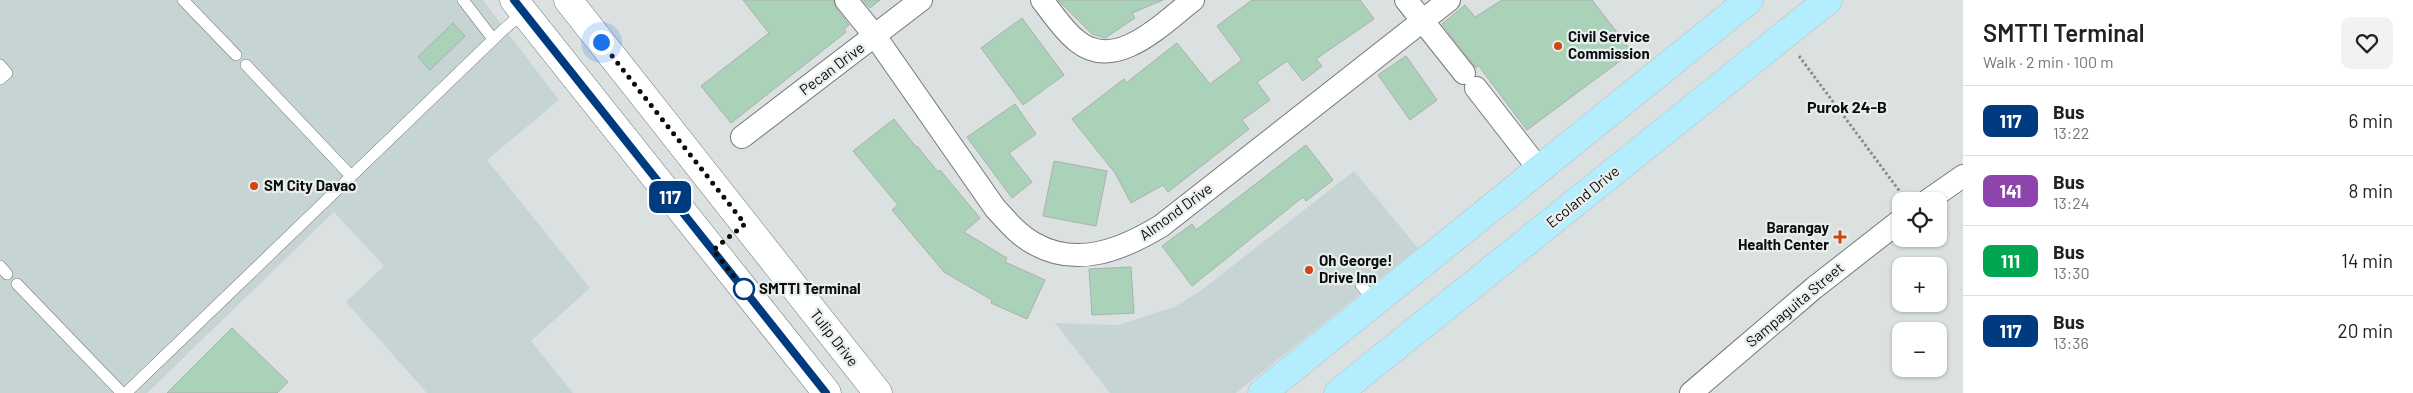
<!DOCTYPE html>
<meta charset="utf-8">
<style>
:root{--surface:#fff;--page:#f2f2f2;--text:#222;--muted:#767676;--line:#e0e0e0}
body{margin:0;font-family:Barlow,sans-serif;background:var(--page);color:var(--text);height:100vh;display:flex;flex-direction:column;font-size:19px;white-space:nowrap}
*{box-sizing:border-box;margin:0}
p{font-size:16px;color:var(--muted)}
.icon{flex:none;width:28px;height:28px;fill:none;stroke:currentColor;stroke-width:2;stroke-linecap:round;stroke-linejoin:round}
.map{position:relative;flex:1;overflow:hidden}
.details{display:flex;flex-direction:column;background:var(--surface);width:450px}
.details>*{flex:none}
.badge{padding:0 10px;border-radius:8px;font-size:18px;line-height:32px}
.tools{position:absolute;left:1892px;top:192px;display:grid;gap:10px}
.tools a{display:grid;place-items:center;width:55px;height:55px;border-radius:10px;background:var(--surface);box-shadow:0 1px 4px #0004;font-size:25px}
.you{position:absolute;width:25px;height:25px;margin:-12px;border:4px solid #fff;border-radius:50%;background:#1a73e8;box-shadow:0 0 0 8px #1a73e833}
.map>.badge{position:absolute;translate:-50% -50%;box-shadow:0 0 0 2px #fff}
.round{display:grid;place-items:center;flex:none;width:52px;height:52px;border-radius:10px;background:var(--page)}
.headline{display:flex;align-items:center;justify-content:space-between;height:85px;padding:0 20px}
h1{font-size:24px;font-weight:600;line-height:38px}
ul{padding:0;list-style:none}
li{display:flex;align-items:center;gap:15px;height:70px;padding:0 20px;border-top:1px solid var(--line)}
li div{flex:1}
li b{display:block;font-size:19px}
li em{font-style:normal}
li .badge{min-width:55px;font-weight:700;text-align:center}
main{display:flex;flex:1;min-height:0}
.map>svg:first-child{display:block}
</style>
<main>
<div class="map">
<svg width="1963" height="393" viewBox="0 0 1963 393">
<rect width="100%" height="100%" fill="#dbe1e0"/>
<path fill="#c6d5d3" d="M0,0H483L559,100L487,160L590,288L531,341L573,393H427L346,302L384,266L334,212L147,393H0Z
M1354,171L1418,248L1236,393H1110L1055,323L1118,325L1174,307L1199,292Z"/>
<path fill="#aad2b9" stroke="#abafad" d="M743,0H833L836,8L849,25L844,29L846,32L731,123L701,86L769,33Z
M863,0H880L870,8Z
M1058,0H1163L1132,13L1135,18L1105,38L1092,34Z
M1252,0H1360L1374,19L1316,59L1322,66L1303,81L1287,61L1257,82L1270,100L1242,120L1249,129L1168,192L1163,185L1131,203L1115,173L1072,119L1124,79L1126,83L1177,43L1210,84L1242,60L1217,26Z
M1502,0H1592L1632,52L1527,130L1478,65L1476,68L1442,24L1465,5L1475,17Z
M1022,18L1064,75L1023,105L981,48Z
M453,23L465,36L430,70L418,57Z
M1406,56L1437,100L1410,120L1378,75Z
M1015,104L1036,134L1009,153L1032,182L1012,198L967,137Z
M894,119L916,147L917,146L938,172L940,170L980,218L964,232L1007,258L1005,262L1045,280L1027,319L991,303L992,300L944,272L892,210L898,205L853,151Z
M1306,145L1333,180L1306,201L1303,197L1192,286L1162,246L1192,224L1196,230Z
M1054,161L1107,171L1096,226L1043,216Z
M1131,267L1134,313L1092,315L1089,269Z
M232,328L288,382L277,393H167Z"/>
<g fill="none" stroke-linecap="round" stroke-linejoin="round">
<defs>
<path id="service" d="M183,0L236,55
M463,0L493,39
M0,65L7,73L0,79
M246,65L351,176
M0,266L7,274
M17,284L122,393
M1361,285L1375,302
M126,393L502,31L524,12"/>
<path id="minor" d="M846,0L875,36L995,208C1007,221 1019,236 1035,244C1078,268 1123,249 1161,226L1449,0
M1042,0C1053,14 1063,30 1077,41C1116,73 1163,23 1193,0
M1406,0L1464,73
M1476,88L1539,169
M742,137L921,0
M1927,201L1963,176
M1691,393L1814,288L1901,220"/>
<path id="secondary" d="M514,0L827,393
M568,0L878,393"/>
<path id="primary" d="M1262,393L1749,0
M1338,393L1828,0"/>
</defs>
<use href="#service" stroke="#747978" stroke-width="12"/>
<use href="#minor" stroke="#747978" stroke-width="24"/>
<use href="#secondary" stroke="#747978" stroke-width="29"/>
<use href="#primary" stroke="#bbb" stroke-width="29"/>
<path stroke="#888c8c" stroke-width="3" stroke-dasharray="2.5 2.5" stroke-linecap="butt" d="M1799,56L1904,197"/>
<use href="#service" stroke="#fff" stroke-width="11"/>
<use href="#minor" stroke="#fff" stroke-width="22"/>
<use href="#secondary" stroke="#fff" stroke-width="28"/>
<use href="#primary" stroke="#b4eefe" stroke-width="28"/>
</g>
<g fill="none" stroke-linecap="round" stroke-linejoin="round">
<defs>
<path id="line" d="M514,0L826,393"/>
</defs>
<use href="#line" stroke="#fff" stroke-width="11"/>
<use href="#line" stroke="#003b80" stroke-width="8"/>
<path stroke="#0b0d0d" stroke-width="5" stroke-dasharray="0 9" d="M601,42L745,224L713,250L749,296L744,289"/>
</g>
<g fill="#cd470f" stroke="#e8eeed" stroke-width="2">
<circle cx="1558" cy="46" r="5"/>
<circle cx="254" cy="186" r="5"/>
<path d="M1837.5 229.5h5v5h5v5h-5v5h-5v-5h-5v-5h5z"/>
<circle cx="1309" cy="270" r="5"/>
</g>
<circle fill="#fff" stroke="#003b80" stroke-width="2.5" cx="744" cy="289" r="10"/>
<g text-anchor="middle" stroke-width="4.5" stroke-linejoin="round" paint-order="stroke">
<g font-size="15" font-weight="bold" fill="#0b0d0d" stroke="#e8eeed" text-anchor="start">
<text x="1568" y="42">Civil Service<tspan x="1568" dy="17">Commission</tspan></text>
<text x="264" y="191">SM City Davao</text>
<text x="1829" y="233" text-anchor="end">Barangay<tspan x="1829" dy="17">Health Center</tspan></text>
<text x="1319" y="266">Oh George!<tspan x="1319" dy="17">Drive Inn</tspan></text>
</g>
<g font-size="15" fill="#0b0d0d" stroke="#e8eeed">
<text transform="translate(832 69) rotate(-37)" y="5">Pecan Drive</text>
<text transform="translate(1583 197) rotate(-39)" y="5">Ecoland Drive</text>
<text transform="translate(1176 212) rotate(-36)" y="5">Almond Drive</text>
<text transform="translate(1795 305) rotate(-40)" y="5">Sampaguita Street</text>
<text transform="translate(834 338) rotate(52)" y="5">Tulip Drive</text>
</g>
<g font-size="15" font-weight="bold" fill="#0b0d0d" stroke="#e8eeed" text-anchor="start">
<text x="759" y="294">SMTTI Terminal</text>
</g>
<g font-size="16" font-weight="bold" fill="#0b0d0d" stroke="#e8eeed">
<text x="1847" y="113">Purok 24-B</text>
</g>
</g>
</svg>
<div class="tools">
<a><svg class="icon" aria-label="locate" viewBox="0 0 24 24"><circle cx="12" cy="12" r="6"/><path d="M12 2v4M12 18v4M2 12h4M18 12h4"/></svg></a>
<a>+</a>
<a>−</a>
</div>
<div class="you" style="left:601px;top:42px"></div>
<b class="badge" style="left:670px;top:197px;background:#003b80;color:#fff">117</b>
</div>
<section class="details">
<div class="headline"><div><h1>SMTTI Terminal</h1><p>Walk · 2 min · 100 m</p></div><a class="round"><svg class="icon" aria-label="heart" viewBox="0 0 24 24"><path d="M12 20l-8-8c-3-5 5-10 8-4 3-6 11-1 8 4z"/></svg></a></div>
<ul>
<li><span class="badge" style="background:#003b80;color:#fff">117</span><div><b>Bus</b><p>13:22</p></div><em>6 min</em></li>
<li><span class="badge" style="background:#8e44ad;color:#fff">141</span><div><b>Bus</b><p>13:24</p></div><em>8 min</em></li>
<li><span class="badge" style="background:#00a651;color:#fff">111</span><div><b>Bus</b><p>13:30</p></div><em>14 min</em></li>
<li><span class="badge" style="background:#003b80;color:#fff">117</span><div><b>Bus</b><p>13:36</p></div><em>20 min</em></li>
</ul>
</section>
</main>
